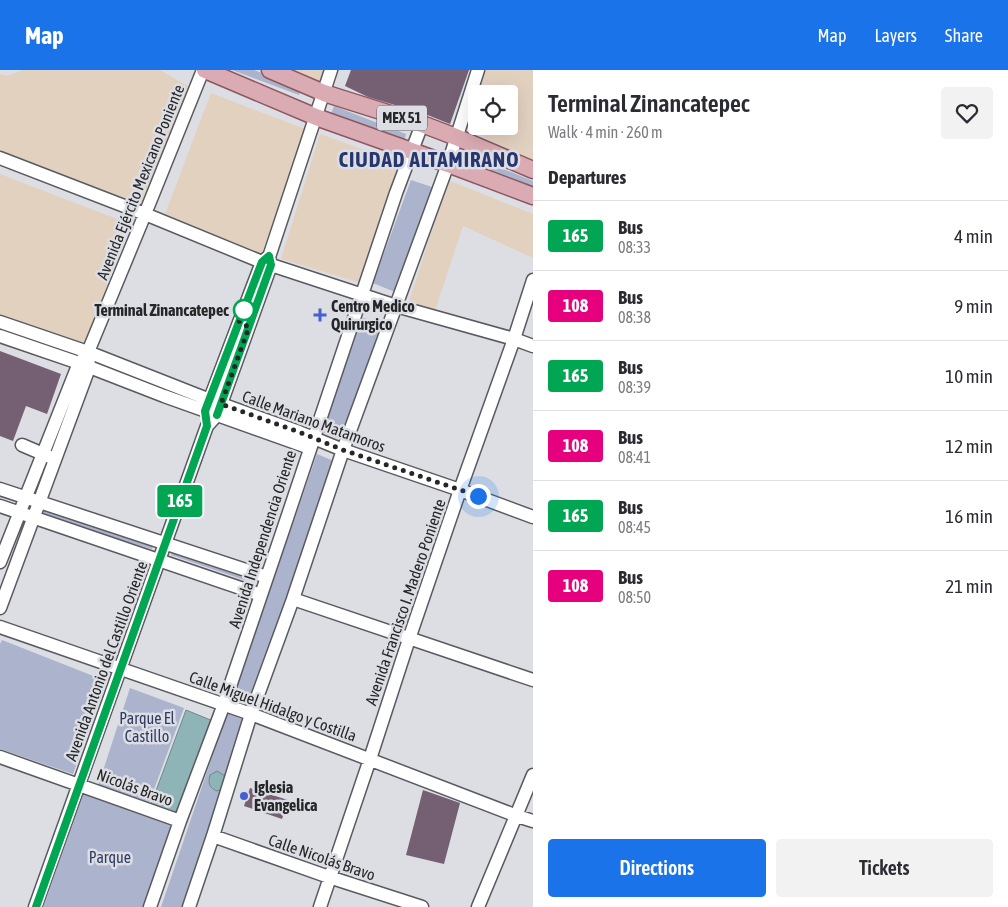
<!DOCTYPE html>
<meta charset="utf-8">
<style>
:root{--surface:#fff;--page:#f2f2f3;--text:#2b2b33;--muted:#7c7c81;--line:#e1e1e2;--accent:#1a73e8}
body{margin:0;font-family:"Asap Condensed",sans-serif;background:var(--page);color:var(--text);height:100vh;display:flex;flex-direction:column;font-size:19px;white-space:nowrap}
*{box-sizing:border-box;margin:0}
p{font-size:16px;color:var(--muted)}
.icon{flex:none;width:28px;height:28px;fill:none;stroke:currentColor;stroke-width:2;stroke-linecap:round;stroke-linejoin:round}
.map{position:relative;flex:1;overflow:hidden}
.drawer{display:flex;flex-direction:column;background:var(--surface);width:475px}
.drawer>*{flex:none}
.badge{padding:0 10px;border-radius:4px;font-size:18px;line-height:32px}
.tools{position:absolute;left:468px;top:15px;display:grid;gap:10px}
.tools a{display:grid;place-items:center;width:50px;height:50px;border-radius:5px;background:var(--surface);box-shadow:0 5px 20px #0002;font-size:25px}
.you{position:absolute;width:25px;height:25px;margin:-12px;border:4px solid #fff;border-radius:50%;background:#1a73e8;box-shadow:0 0 0 8px #1a73e833}
.map>.badge{position:absolute;translate:-50% -50%;box-shadow:0 0 0 2px #fff}
h2{padding:0 15px;font-size:19px;line-height:45px}
.round{display:grid;place-items:center;flex:none;width:52px;height:52px;border-radius:5px;background:var(--page)}
.overview{display:flex;align-items:center;justify-content:space-between;height:85px;padding:0 15px}
h1{font-size:24px;font-weight:600;line-height:38px}
.button{display:flex;gap:10px;margin-top:auto;padding:10px 15px}
.button a{flex:1;height:58px;border-radius:5px;background:var(--accent);color:#fff;font-size:20px;font-weight:600;line-height:58px;text-align:center}
.button a+a{background:var(--page);color:var(--text)}
ul{padding:0;list-style:none}
li{display:flex;align-items:center;gap:15px;height:70px;padding:0 15px;border-top:1px solid var(--line)}
li div{flex:1}
li b{display:block;font-size:19px}
li em{font-style:normal}
li .badge{min-width:55px;font-weight:700;text-align:center}
header{display:flex;align-items:center;gap:30px;box-sizing:border-box;height:70px;padding:0 25px;background:var(--accent);color:#fff}
header strong{font-size:24px}
nav{display:flex;gap:28px;margin-inline-start:auto;font-size:18px}
main{display:flex;flex:1;min-height:0}
.map>svg:first-child{display:block}
</style>
<header>
<strong>Map</strong>
<nav><a>Map</a><a>Layers</a><a>Share</a></nav>
</header>
<main>
<div class="map">
<svg width="533" height="837" viewBox="0 0 533 837">
<rect width="100%" height="100%" fill="#dcdee4"/>
<path fill="#e3d1c0" fill-rule="evenodd" d="M23,0H160L191,18L141,134L0,82V4L7,6Z
M281,0H324L319,13Z
M482,0H533V91L467,59ZM476,24H509V56H476Z
M211,23L308,60L261,184L165,144Z
M320,64L400,93L361,213L281,189Z
M0,104L130,154L85,273L0,245Z
M448,110L533,144V188L463,156L433,247L407,238Z"/>
<path fill="#abb4cc" d="M232,0H254L301,18L299,25Z
M334,36L406,64L404,73L331,44Z
M464,83L533,111V120L462,91Z
M411,110L432,117L395,222L373,213Z
M360,247L386,254L343,371L323,362Z
M317,384L336,392L250,638L231,632Z
M43,438L154,472L152,479L40,446Z
M173,479L252,507L250,512L171,485Z
M2,570L106,611L73,704L0,679V574Z
M130,618L184,638L149,733L98,716Z
M227,643L247,651L185,837H161Z
M82,718L173,753L145,837H41Z"/>
<path fill="#8eb4b7" stroke="#6e898c" d="M186,640L213,651L179,746L151,734Z
M217,701L225,706L222,719L217,721C209,718 208,713 210,705Z"/>
<path fill="#755f72" d="M351,0H469L450,54L425,44L368,27L345,16Z
M0,281L61,304L47,344L26,336L13,371L0,366Z
M250,718L288,730L282,749L244,736Z
M423,720L460,733L444,794L406,785Z"/>
<g fill="none" stroke-linecap="round" stroke-linejoin="round">
<defs>
<path id="minor" d="M0,88L145,144L262,192L396,236L514,269L533,276
M0,252L88,282L210,330L299,362L343,380L460,420L533,447
M0,266L79,293L164,326L310,378
M207,337L262,192L268,187
M22,375L50,387
M0,419L267,507
M0,436L261,525
M0,492L79,293L84,288
M293,529L533,610
M0,538L89,298L88,282L145,144L203,0
M0,557L251,644L517,746L533,751
M0,687L180,751
M213,766L329,807L422,837
M35,837L207,356L217,345L271,195L269,187L331,0
M150,837L180,751L224,634L283,460L396,123L422,54
M189,837L213,766L251,644L293,529L343,380L448,94L478,0
M320,837L370,689L409,569L460,420L514,269L533,210
M478,837L533,705"/>
<path id="major" d="M205,0L316,47L448,94L533,126
M270,0L324,23L422,54L456,67L533,100"/>
</defs>
<use href="#minor" stroke="#595a5f" stroke-width="15"/>
<use href="#major" stroke="#8b5861" stroke-width="19"/>
<use href="#minor" stroke="#fff" stroke-width="12"/>
<use href="#major" stroke="#daabb3" stroke-width="16"/>
</g>
<g fill="none" stroke-linecap="round" stroke-linejoin="round">
<defs>
<path id="line" d="M36,837L207,356L205,341L262,192L269,186L271,195L217,345"/>
</defs>
<use href="#line" stroke="#fff" stroke-width="11"/>
<use href="#line" stroke="#00a651" stroke-width="8"/>
<path stroke="#252628" stroke-width="5" stroke-dasharray="0 9" d="M244,240V237L239,252L249,257L221,334L299,362L343,380L478,426"/>
</g>
<circle fill="#fff" stroke="#00a651" stroke-width="2.5" cx="244" cy="240" r="10"/>
<g fill="#445fd2" stroke="#dcdee4" stroke-width="2">
<path d="M317.5 237.5h5v5h5v5h-5v5h-5v-5h-5v-5h5z"/>
<circle cx="244" cy="726" r="5"/>
</g>
<g text-anchor="middle" stroke-width="5" stroke-linejoin="round" paint-order="stroke">
<rect fill="#dcdee4" stroke="#5c5d60" stroke-width="1" x="377" y="35.5" width="50" height="25" rx="4"/>
<g font-size="15" font-weight="bold" fill="#252628">
<text x="402" y="53">MEX 51</text>
</g>
<g font-size="16" fill="#252628" stroke="#dcdee4">
<text transform="translate(140 112) rotate(-68)" y="6">Avenida Ejército Mexicano Poniente</text>
<text transform="translate(314 351) rotate(20)" y="6">Calle Mariano Matamoros</text>
<text transform="translate(262 469) rotate(-72)" y="6">Avenida Independencia Oriente</text>
<text transform="translate(405 532) rotate(-71)" y="6">Avenida Francisco I. Madero Poniente</text>
<text transform="translate(106 591) rotate(-70)" y="6">Avenida Antonio del Castillo Oriente</text>
<text transform="translate(273 636) rotate(20)" y="6">Calle Miguel Hidalgo y Costilla</text>
<text transform="translate(135 717) rotate(20)" y="6">Nicolás Bravo</text>
<text transform="translate(322 787) rotate(19)" y="6">Calle Nicolás Bravo</text>
</g>
<g font-size="16" font-weight="bold" fill="#252628" stroke="#dcdee4" text-anchor="start">
<text x="331" y="242">Centro Medico<tspan x="331" dy="18">Quirurgico</tspan></text>
<text x="254" y="723">Iglesia<tspan x="254" dy="18">Evangelica</tspan></text>
</g>
<g font-size="16" font-weight="bold" fill="#252628" stroke="#dcdee4" text-anchor="end">
<text x="229" y="246">Terminal Zinancatepec</text>
</g>
<g font-size="16" fill="#2f3c64" stroke="#dcdee4">
<text x="147" y="654">Parque El<tspan x="147" dy="18">Castillo</tspan></text>
<text x="110" y="793">Parque</text>
</g>
<g font-size="21" font-weight="bold" letter-spacing="1" fill="#27366f" stroke="#dcdee4">
<text x="429" y="97">CIUDAD ALTAMIRANO</text>
</g>
</g>
</svg>
<div class="tools">
<a><svg class="icon" aria-label="locate" viewBox="0 0 24 24"><circle cx="12" cy="12" r="6"/><path d="M12 2v4M12 18v4M2 12h4M18 12h4"/></svg></a>
</div>
<div class="you" style="left:478px;top:426px"></div>
<b class="badge" style="left:180px;top:431px;background:#00a651;color:#fff">165</b>
</div>
<section class="drawer">
<div class="overview"><div><h1>Terminal Zinancatepec</h1><p>Walk · 4 min · 260 m</p></div><a class="round"><svg class="icon" aria-label="heart" viewBox="0 0 24 24"><path d="M12 20l-8-8c-3-5 5-10 8-4 3-6 11-1 8 4z"/></svg></a></div>
<h2>Departures</h2>
<ul>
<li><span class="badge" style="background:#00a651;color:#fff">165</span><div><b>Bus</b><p>08:33</p></div><em>4 min</em></li>
<li><span class="badge" style="background:#e6007e;color:#fff">108</span><div><b>Bus</b><p>08:38</p></div><em>9 min</em></li>
<li><span class="badge" style="background:#00a651;color:#fff">165</span><div><b>Bus</b><p>08:39</p></div><em>10 min</em></li>
<li><span class="badge" style="background:#e6007e;color:#fff">108</span><div><b>Bus</b><p>08:41</p></div><em>12 min</em></li>
<li><span class="badge" style="background:#00a651;color:#fff">165</span><div><b>Bus</b><p>08:45</p></div><em>16 min</em></li>
<li><span class="badge" style="background:#e6007e;color:#fff">108</span><div><b>Bus</b><p>08:50</p></div><em>21 min</em></li>
</ul>
<div class="button"><a>Directions</a><a>Tickets</a></div>
</section>
</main>
